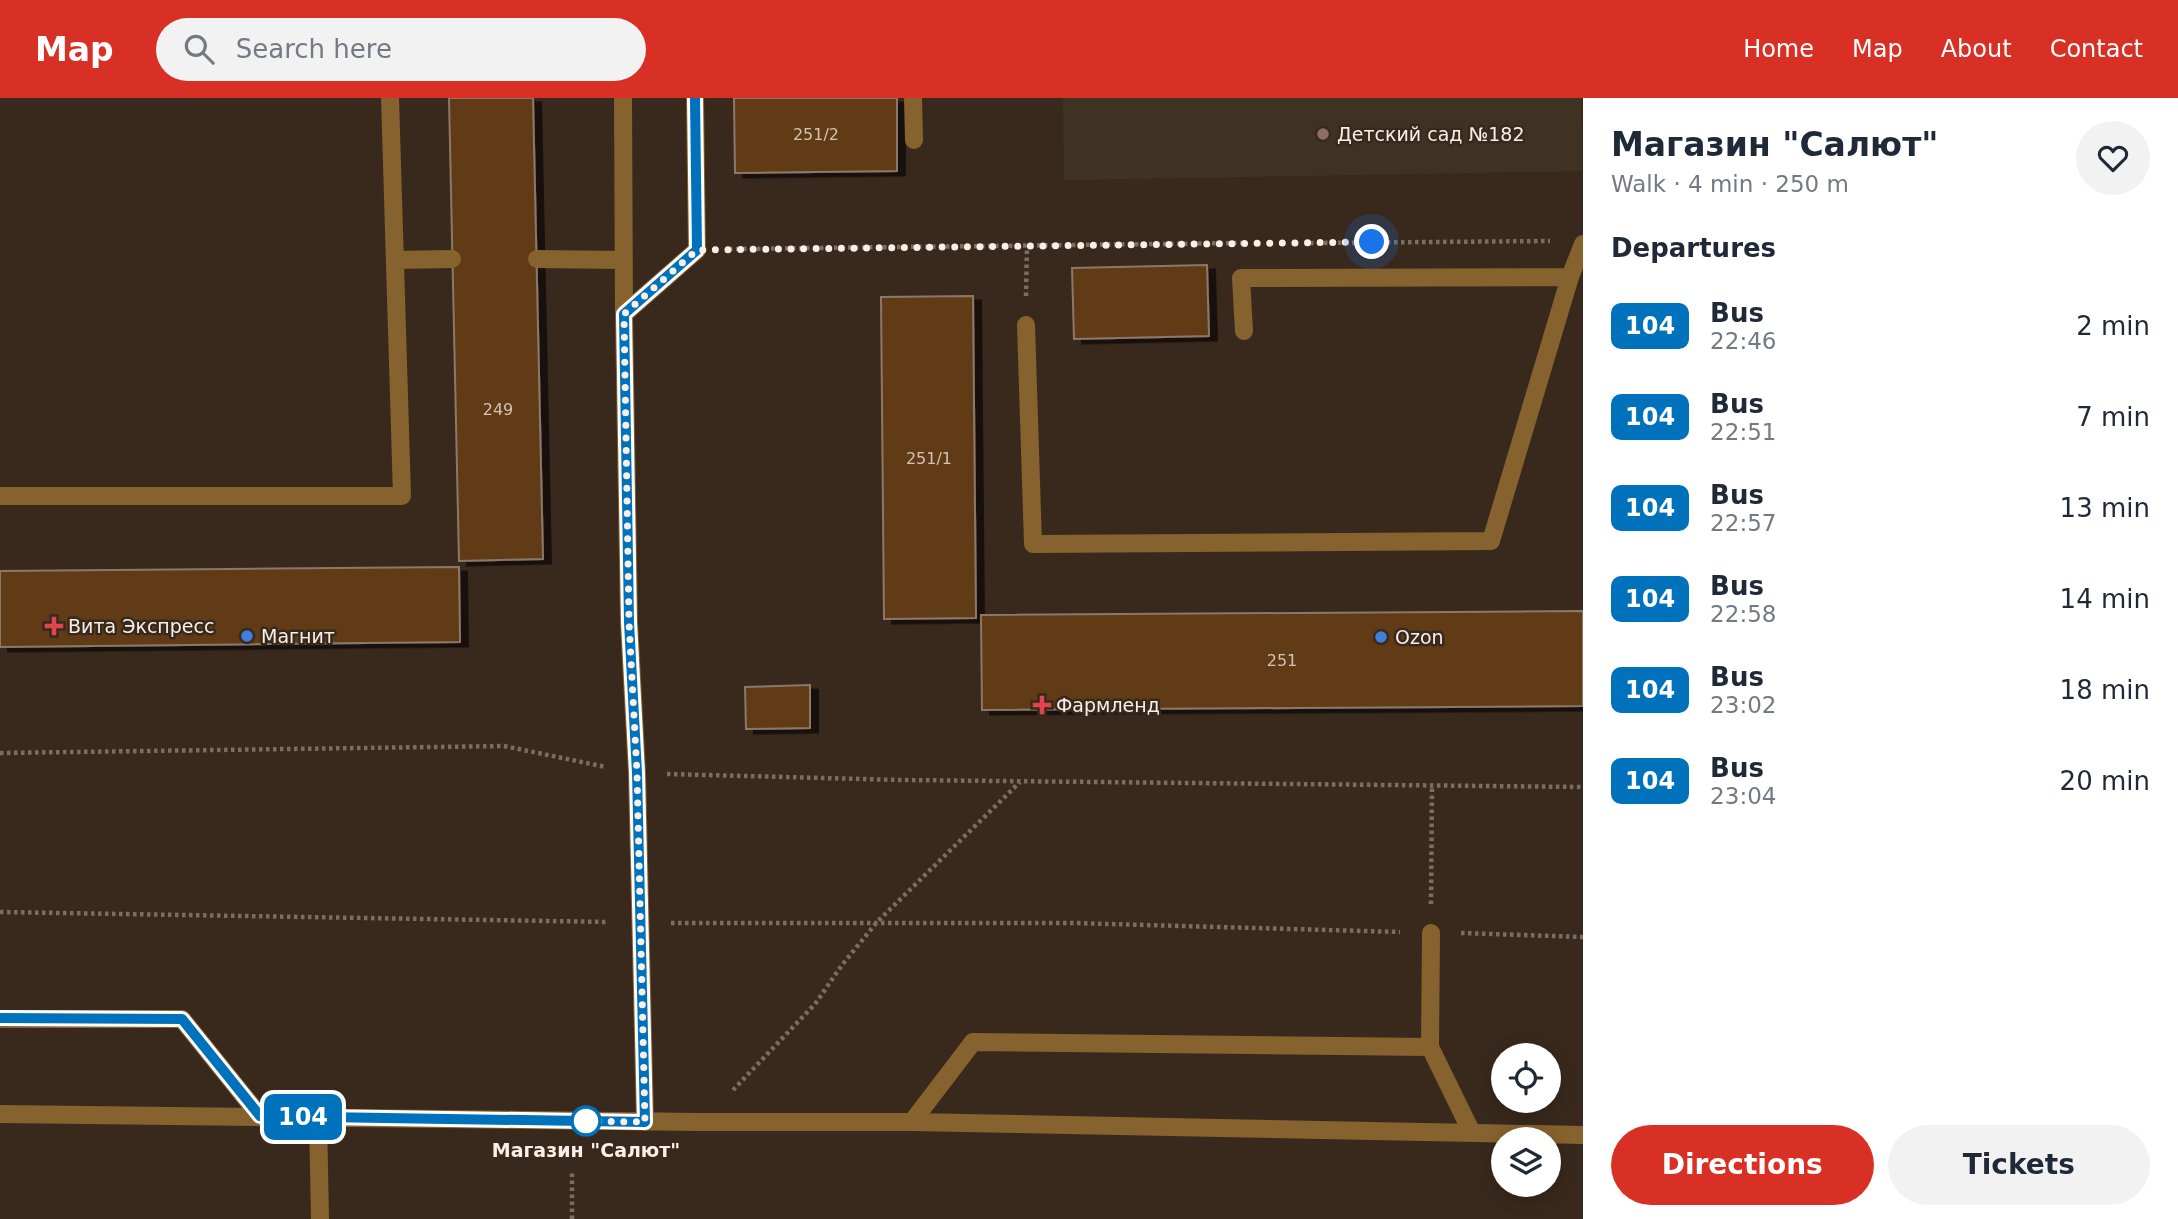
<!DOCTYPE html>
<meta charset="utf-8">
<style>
:root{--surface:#fff;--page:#f2f2f3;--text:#1f2937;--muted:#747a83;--accent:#d93025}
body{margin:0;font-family:"DejaVu Sans",sans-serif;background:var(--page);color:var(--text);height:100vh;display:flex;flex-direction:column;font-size:26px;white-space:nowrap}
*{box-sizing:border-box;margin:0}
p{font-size:23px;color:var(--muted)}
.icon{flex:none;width:38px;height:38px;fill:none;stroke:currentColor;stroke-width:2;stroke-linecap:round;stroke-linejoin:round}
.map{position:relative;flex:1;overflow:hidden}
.side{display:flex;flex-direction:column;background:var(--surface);width:595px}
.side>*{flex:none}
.badge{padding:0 14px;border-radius:10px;font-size:24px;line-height:46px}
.tools{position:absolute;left:1491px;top:945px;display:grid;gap:14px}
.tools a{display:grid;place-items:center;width:70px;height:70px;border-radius:50%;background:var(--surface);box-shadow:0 4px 18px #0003;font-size:35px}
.you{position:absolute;width:35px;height:35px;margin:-18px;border:5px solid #fff;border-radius:50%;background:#1a73e8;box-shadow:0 0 0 10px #1a73e833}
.map>.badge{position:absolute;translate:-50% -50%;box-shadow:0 0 0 4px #fff}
h2{padding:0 28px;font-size:26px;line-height:63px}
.round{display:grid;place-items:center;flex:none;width:74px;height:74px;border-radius:37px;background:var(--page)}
.headline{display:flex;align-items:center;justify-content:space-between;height:119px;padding:0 28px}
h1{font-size:33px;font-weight:800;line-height:52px}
.action{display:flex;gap:14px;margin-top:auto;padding:14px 28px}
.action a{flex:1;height:80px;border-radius:42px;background:var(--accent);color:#fff;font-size:28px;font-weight:800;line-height:80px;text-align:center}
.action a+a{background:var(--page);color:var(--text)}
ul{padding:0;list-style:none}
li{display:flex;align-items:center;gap:21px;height:91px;padding:0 28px}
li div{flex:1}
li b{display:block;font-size:26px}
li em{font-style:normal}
li .badge{min-width:77px;font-weight:700;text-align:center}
header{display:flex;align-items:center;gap:42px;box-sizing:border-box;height:98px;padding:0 35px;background:var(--accent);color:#fff}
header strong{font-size:33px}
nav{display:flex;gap:38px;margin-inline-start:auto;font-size:24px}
.search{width:490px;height:63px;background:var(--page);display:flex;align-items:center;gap:18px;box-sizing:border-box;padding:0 24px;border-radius:38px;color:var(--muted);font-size:26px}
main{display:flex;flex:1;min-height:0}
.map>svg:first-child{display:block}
</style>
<header>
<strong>Map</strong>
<div class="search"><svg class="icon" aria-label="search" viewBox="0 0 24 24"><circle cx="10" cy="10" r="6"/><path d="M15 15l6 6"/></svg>Search here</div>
<nav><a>Home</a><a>Map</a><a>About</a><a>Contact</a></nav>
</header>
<main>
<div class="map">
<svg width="1583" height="1121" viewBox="0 0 1583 1121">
<defs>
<filter id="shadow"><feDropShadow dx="8" dy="4.5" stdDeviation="0" flood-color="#0009"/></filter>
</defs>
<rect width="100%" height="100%" fill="#39291d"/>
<path fill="#3e3323" d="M1063,0H1581L1582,73L1064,82Z"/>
<path fill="#613a17" stroke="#8c786a" stroke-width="2" filter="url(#shadow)" d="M449,0H533L543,461L459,463Z
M734,0H897V73L735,75Z
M1207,167L1209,238L1074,241L1072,170Z
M973,198L976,520L884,521L881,199Z
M459,469L460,544L0,549V473Z
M1583,513V608L982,612L981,517Z
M810,587V630L746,631L745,589Z"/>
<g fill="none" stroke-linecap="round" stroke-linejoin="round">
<path stroke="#7b6d62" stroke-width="4.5" stroke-dasharray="3.5 3.5" stroke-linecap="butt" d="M1310,145L1550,143
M729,151L1242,145
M1026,198L1027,147
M0,655L504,648L606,669
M667,676L901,682L1583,689
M1431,806L1432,688
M0,814L609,824
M671,825H1073L1400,834
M1461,835L1583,839
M733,992L815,906L842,867L877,824L1020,684
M572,1121V1074"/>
<path stroke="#86622e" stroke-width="18" d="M623,0L624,216
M913,0L914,42
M537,161L623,162
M395,162L452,161
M1026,227L1033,446L1491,443L1570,179L1583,146
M1244,233L1241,180L1570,179
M0,398H402L390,0
M0,921H182L260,1018
M1430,949L1431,835
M645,1024L637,675L629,524L624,216L697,152L695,0
M912,1024L973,944L1430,949L1471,1033"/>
<path stroke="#86622e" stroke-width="18" d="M0,1016L700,1024H912L1583,1037
M318,1019L320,1121"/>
</g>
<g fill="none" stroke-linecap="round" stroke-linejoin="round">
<defs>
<path id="line" d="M0,920L182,921L260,1018L645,1024L637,675L629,524L624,216L697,152L695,0"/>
</defs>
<use href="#line" stroke="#fff" stroke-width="16"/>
<use href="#line" stroke="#0072bc" stroke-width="10"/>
<path stroke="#faefe7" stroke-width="7" stroke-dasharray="0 12.6" d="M586,1023L645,1024L637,675L629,524L624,216L697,152L1372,144"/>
</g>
<circle fill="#8d6e63" stroke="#39291d" stroke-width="2.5" cx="1323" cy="36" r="7"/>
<g fill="#e0444e" stroke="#39291d" stroke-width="2.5">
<path d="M50.5 517.5h7v7h7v7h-7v7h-7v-7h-7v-7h7z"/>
<path d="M1038.5 596.5h7v7h7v7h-7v7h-7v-7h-7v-7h7z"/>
</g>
<g fill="#3f7fe0" stroke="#39291d" stroke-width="2.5">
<circle cx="247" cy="538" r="7"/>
<circle cx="1381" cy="539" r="7"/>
</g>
<circle fill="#fff" stroke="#0072bc" stroke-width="3.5" cx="586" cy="1023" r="14"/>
<g text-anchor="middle" stroke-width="5" stroke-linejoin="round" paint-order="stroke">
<g font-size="16" fill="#d4c2b3">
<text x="816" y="42">251/2</text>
<text x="498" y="317">249</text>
<text x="929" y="366">251/1</text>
<text x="1282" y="568">251</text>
</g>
<g font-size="19" fill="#faefe7" stroke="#39291d" text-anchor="start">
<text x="1337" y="43">Детский сад №182</text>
<text x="68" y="535">Вита Экспресс</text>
<text x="261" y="545">Магнит</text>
<text x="1395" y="546">Ozon</text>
<text x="1056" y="614">Фармленд</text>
</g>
<g font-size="19" font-weight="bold" fill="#faefe7" stroke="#39291d">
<text x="586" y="1059">Магазин "Салют"</text>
</g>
</g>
</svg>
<div class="tools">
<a><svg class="icon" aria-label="locate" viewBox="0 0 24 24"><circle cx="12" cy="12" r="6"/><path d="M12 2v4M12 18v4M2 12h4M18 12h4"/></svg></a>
<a><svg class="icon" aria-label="layers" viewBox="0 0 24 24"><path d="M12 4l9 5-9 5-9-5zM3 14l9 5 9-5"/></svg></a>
</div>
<div class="you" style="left:1372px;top:144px"></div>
<b class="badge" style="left:303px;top:1019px;background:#0072bc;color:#fff">104</b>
</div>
<section class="side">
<div class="headline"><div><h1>Магазин &quot;Салют&quot;</h1><p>Walk · 4 min · 250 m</p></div><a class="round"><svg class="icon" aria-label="heart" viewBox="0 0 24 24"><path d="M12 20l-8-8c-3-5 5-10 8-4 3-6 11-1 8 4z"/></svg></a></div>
<h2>Departures</h2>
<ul>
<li><span class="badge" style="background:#0072bc;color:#fff">104</span><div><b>Bus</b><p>22:46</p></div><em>2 min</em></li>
<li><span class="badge" style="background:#0072bc;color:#fff">104</span><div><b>Bus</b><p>22:51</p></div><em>7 min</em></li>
<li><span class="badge" style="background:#0072bc;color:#fff">104</span><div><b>Bus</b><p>22:57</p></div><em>13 min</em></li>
<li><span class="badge" style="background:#0072bc;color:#fff">104</span><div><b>Bus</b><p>22:58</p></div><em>14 min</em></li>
<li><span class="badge" style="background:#0072bc;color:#fff">104</span><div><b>Bus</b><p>23:02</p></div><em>18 min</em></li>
<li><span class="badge" style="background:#0072bc;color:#fff">104</span><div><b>Bus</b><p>23:04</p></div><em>20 min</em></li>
</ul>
<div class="action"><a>Directions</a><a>Tickets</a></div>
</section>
</main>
